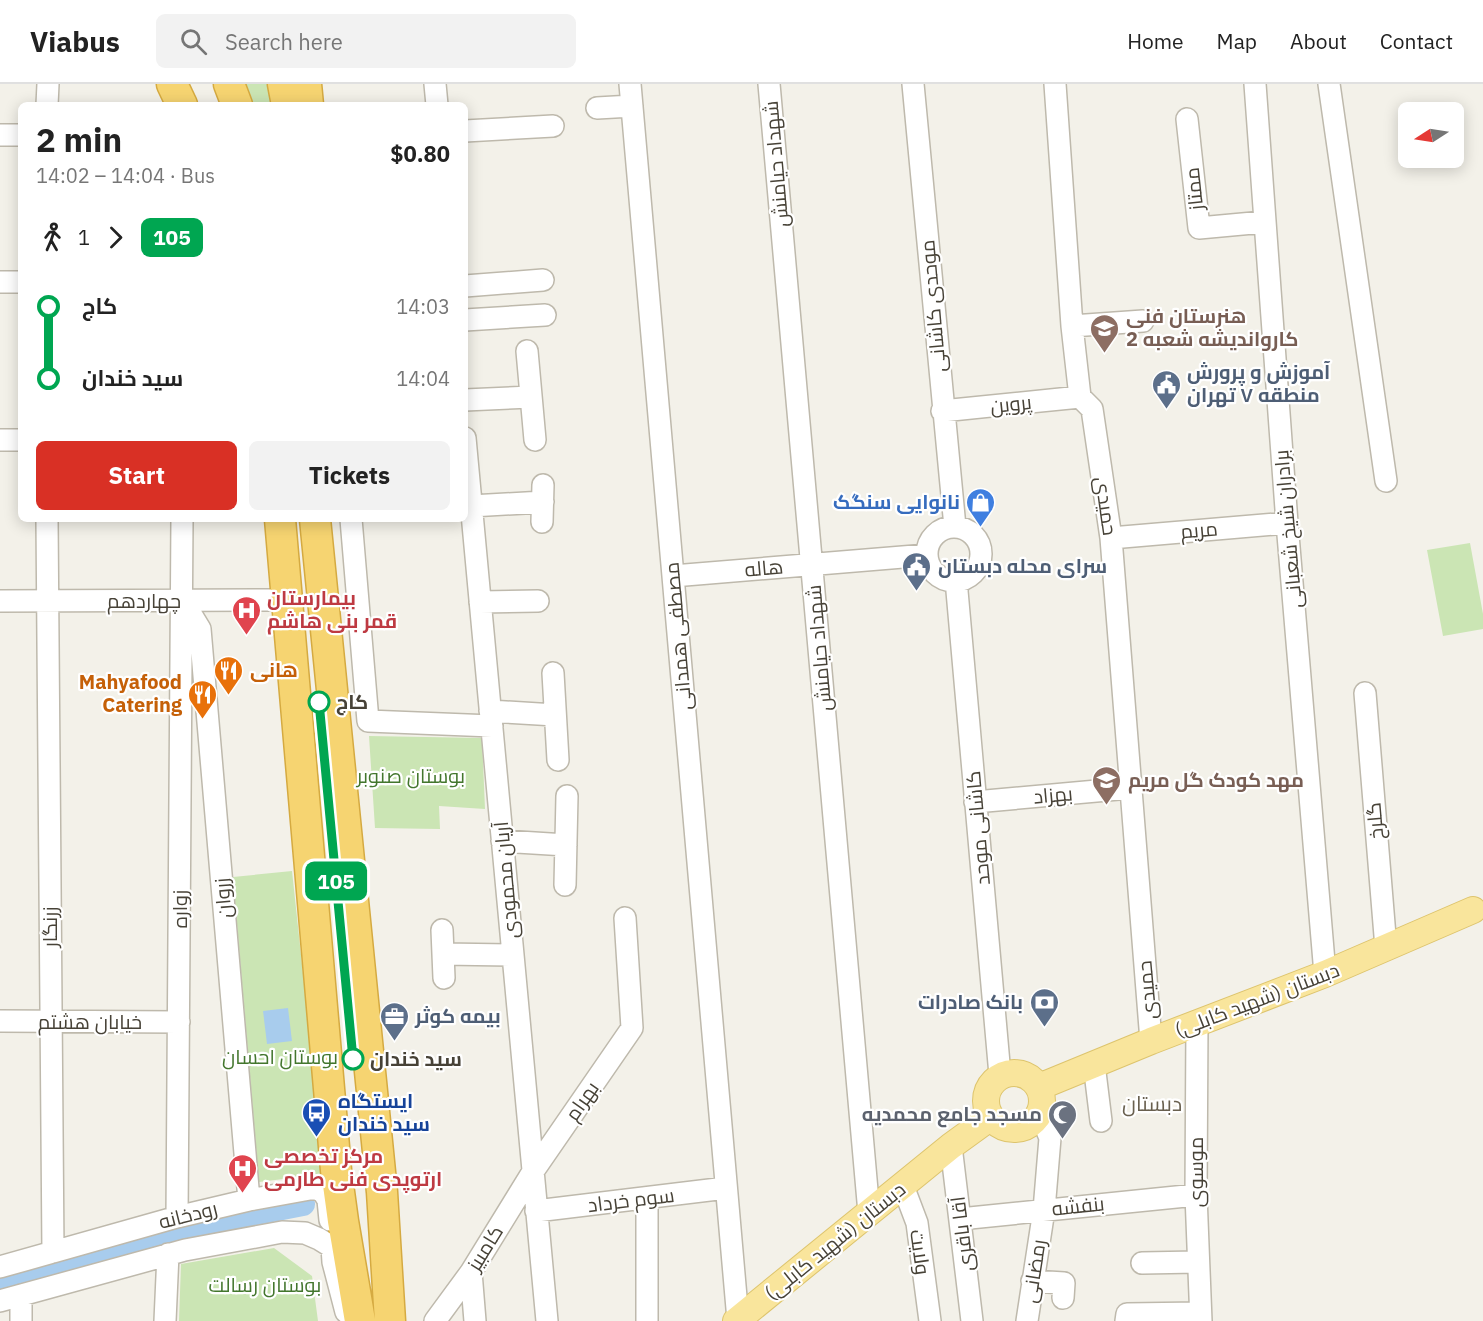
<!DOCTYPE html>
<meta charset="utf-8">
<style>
:root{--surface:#fff;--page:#f2f2f2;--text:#222;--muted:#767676;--line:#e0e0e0;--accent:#d93025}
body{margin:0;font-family:"IBM Plex Sans",Cairo,sans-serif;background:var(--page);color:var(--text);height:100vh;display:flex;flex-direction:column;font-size:22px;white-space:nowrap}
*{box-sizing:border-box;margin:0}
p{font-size:20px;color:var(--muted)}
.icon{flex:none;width:33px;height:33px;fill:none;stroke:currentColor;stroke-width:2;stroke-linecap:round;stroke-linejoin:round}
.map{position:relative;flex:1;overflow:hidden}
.drawer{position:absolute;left:18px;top:18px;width:450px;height:420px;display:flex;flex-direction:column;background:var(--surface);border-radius:9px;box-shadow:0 3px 15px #0003}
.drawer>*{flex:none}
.badge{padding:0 12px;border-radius:9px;font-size:21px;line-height:39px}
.needle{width:39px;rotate:258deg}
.controls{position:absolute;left:1398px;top:18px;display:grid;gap:12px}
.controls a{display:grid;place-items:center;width:66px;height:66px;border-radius:9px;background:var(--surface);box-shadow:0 3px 15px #0003;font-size:30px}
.map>.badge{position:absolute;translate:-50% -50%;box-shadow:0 0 0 3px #fff}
.legs{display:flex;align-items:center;gap:9px;height:66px;padding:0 18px;font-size:20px}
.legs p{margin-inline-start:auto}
.overview{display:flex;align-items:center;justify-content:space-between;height:102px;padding:0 18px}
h1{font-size:33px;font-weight:700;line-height:45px}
.action{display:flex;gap:12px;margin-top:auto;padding:12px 18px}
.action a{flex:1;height:69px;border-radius:9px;background:var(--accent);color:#fff;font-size:24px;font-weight:700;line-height:69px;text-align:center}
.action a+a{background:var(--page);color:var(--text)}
ul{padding:0 18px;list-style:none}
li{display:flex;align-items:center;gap:21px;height:72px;font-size:22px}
li i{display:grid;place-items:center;width:9px;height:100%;margin:0 8px;background:currentColor}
li i::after{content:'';width:15px;height:15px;margin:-8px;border:4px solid;border-radius:50%;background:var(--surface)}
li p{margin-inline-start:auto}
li:first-child i{background:linear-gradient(#0000 50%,currentColor 0)}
li:last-child i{background:linear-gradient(currentColor 50%,#0000 0)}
header{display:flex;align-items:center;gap:36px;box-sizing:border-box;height:84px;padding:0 30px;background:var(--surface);border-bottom:2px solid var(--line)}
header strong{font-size:28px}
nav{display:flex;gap:33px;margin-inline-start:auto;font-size:21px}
.search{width:420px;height:54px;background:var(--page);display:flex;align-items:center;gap:15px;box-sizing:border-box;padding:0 21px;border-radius:9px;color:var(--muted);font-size:22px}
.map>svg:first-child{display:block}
</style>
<header>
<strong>Viabus</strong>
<div class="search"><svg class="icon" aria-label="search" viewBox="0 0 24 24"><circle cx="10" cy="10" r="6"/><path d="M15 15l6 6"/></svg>Search here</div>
<nav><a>Home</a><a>Map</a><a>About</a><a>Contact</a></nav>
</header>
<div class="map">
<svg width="1483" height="1237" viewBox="0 0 1483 1237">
<rect width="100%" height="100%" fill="#f3f1e9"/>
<path fill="#cbe5b4" d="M236,0H275L278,21H244Z
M1470,459L1483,530V545L1443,552L1427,466Z
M369,652L482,654L485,725L439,722L440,745L375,744Z
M292,787L309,945L320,1072L323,1076L324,1090L259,1098L233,793Z
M274,1164L312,1192L318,1237H179L181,1180Z"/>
<path fill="#a8cced" d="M288,924L292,957L267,960L263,927Z"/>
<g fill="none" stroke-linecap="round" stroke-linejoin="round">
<path stroke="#a8cced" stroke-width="24" d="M0,1206L121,1167L191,1151L220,1136L303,1120"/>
<defs>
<path id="minor" d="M435,0L437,21
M630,0L738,1236
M769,0L869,1129
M913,0L955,443
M1055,0L1072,242L1080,313L1092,325L1111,454L1151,957
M1255,0L1287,439L1325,890
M1329,0L1386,397
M47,21L48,0
M597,24L632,22
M1187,35L1199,144L1264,138
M465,47L553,42
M0,51H21
M0,198H21
M465,202L543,196
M465,236L545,231
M1072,242L1143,237
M527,267L535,356
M465,316L531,313
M942,327L1080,313
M465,354L547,1237
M0,356H21
M471,422L543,418
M47,435L53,1168
M351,435L368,637L492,642
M542,438L543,401
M927 470a27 27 0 1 1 54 0a27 27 0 1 1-54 0Z
M1111,454L1287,439
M673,492L927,471
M958,497L957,507L1000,991
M0,517L287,516
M183,517L200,545L249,1116
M480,518L538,517
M553,589L558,676
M1365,609L1386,864
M490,627L555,631
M975,718L1130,704
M502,757L566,761
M565,801L567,712
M442,846L444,894
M443,870L513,871
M0,937L179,938
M1197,939L1196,1111L1201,1237
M1094,980L1101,1037
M951,1062L972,1237
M903,1102L917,1139L930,1237
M536,1127L726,1104
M177,1133L182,435
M960,1135L1196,1111
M1142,1179L1197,1178
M0,1183L177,1133L249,1116L310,1105H317L323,1108L328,1116L330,1136
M471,1188L475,1237
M1032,1197L1064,1199L1063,1214
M21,1211V1237
M0,1217L185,1166L282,1148L305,1149L319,1155L332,1163L333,1178L346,1228
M165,1237L168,1170
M435,1237L471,1188L532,1089L632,944L625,834
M647,1237V1114
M1027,1237L1044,1126L1050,1054L1044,1039L1038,1033
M1126,1237L1127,1230L1200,1229"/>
<path id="major" d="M986 1017a28 28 0 1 1 56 0a28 28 0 1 1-56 0Z
M1039,1003L1151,957L1325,890L1473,826
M736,1237L951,1062L991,1033"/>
<path id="highway" d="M172,0L182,21
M229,0L237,21
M283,0L287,21
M306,0L308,21
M280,435L336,1086L343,1137L360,1237
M315,435L382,1108L390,1237"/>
</defs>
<use href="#minor" stroke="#beb9ac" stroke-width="24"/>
<use href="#major" stroke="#ddc46d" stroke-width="28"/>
<use href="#highway" stroke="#d5aa41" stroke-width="33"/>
<use href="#minor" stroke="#fff" stroke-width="21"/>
<use href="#major" stroke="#f9e59c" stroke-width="26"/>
<use href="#highway" stroke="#f6d471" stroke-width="30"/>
</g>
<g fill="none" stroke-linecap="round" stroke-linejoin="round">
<defs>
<path id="line-1" d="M319,618L353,975"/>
</defs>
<use href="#line-1" stroke="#fff" stroke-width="14"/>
<use href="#line-1" stroke="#00a651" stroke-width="9"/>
</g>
<defs>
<symbol id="school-pin" viewBox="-11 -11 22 30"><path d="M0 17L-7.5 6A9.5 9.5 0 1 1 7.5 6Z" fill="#8d6e63" stroke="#fff"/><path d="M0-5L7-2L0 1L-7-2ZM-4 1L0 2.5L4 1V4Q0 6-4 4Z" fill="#fff"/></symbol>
<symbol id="civic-pin" viewBox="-11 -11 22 30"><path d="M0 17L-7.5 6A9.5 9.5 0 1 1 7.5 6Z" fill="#5c6f8a" stroke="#fff"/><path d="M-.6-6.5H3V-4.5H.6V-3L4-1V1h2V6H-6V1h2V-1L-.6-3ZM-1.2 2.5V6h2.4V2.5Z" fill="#fff"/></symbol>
<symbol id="shop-pin" viewBox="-11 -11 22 30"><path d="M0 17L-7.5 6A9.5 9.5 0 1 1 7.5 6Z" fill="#3f7fe0" stroke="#fff"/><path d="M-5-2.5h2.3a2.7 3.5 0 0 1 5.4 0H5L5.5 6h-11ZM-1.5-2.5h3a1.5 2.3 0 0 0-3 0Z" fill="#fff"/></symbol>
<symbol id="hospital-pin" viewBox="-11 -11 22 30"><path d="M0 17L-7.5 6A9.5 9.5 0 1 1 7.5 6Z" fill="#e0444e" stroke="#fff"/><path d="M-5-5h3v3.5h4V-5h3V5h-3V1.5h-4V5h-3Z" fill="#fff"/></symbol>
<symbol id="restaurant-pin" viewBox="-11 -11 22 30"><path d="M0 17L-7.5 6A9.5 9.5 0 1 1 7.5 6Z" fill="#e8710a" stroke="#fff"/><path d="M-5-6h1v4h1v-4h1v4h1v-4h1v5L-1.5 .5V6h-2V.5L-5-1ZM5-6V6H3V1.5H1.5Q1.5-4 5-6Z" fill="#fff"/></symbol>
<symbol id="bank-pin" viewBox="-11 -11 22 30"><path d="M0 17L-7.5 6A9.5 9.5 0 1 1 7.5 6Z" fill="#5c6f8a" stroke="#fff"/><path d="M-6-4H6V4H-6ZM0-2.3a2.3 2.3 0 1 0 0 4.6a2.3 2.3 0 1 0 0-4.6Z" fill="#fff"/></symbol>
<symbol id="office-pin" viewBox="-11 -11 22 30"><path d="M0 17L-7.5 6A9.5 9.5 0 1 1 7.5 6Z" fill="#5c6f8a" stroke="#fff"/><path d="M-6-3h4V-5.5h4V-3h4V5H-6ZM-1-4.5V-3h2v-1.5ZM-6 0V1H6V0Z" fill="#fff"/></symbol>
<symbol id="bus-pin" viewBox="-11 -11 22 30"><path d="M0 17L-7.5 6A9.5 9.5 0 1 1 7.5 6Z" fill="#1a4fb4" stroke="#fff"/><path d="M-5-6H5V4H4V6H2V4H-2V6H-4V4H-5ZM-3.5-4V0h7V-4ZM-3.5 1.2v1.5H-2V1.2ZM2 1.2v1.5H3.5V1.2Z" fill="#fff"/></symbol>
<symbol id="mosque-pin" viewBox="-11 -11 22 30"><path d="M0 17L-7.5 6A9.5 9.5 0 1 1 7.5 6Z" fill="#6b7280" stroke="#fff"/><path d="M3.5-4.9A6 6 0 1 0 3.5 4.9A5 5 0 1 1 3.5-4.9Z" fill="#fff"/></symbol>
</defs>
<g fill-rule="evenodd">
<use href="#school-pin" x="1088" y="228" width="33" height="45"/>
<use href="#civic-pin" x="1150" y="284" width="33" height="45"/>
<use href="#shop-pin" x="964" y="402" width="33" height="45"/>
<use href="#civic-pin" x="900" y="466" width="33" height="45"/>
<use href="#hospital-pin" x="230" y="510" width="33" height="45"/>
<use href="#restaurant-pin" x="212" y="570" width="33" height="45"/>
<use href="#restaurant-pin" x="186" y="594" width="33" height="45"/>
<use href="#school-pin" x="1090" y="680" width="33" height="45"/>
<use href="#bank-pin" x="1028" y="902" width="33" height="45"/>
<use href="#office-pin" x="378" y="916" width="33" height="45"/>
<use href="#bus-pin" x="300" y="1012" width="33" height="45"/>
<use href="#mosque-pin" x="1046" y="1014" width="33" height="45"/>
<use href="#hospital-pin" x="226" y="1068" width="33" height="45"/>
</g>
<g fill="#fff" stroke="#00a651" stroke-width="3">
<circle cx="319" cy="618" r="10"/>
<circle cx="353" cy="975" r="10"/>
</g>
<g text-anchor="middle" stroke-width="4.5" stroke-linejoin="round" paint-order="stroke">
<g font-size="20" fill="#474237" stroke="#fff">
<text transform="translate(776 80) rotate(-95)" y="7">شهداد حیامنش</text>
<text transform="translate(1194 105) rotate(-96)" y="7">ممتاز</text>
<text transform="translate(933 222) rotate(-95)" y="7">موحدی کاشانی</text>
<text transform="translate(1011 320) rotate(-6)" y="7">پروین</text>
<text transform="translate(1106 422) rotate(82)" y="7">حمیدی</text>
<text transform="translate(1288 445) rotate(-95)" y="7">برادران شیخ شعبانی</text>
<text transform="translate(1199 446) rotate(-5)" y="7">مریم</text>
<text transform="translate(764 484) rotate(-5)" y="7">هاله</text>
<text x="144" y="524">چهاردهم</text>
<text transform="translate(678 552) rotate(-95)" y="7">مصطفی همدانی</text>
<text transform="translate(819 564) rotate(-95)" y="7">شهداد حیامنش</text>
<text transform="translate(1053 711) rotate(-5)" y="7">بهزاد</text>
<text transform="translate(1375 737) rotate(-95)" y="7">گلرخ</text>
<text transform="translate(978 744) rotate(-95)" y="7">کاشانی موحد</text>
<text transform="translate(506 796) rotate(-95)" y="7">آریان محمودی</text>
<text transform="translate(223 814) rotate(-95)" y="7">زروان</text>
<text transform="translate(180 825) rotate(-90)" y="7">زواره</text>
<text transform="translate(50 843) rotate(-90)" y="7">زرنگار</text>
<text transform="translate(1147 906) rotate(-95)" y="7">حمیدی</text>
<text transform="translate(1257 916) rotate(-21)" y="7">دبستان (شهید کابلی)</text>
<text x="90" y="945">خیابان هشتم</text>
<text transform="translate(582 1017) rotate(-55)" y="7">بهرام</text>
<text transform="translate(1196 1088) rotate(-90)" y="7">موسوی</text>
<text transform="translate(631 1116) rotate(-7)" y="7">سوم خرداد</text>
<text transform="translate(1078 1122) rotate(-6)" y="7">بنفشه</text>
<text transform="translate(188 1131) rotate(-14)" y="7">رودخانه</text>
<text transform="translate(962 1150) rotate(-97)" y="7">آقا باقری</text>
<text transform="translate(835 1157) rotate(-39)" y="7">دبستان (شهید کابلی)</text>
<text transform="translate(485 1164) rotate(-58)" y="7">کامبیز</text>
<text transform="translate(920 1168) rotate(82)" y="7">ولایت</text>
<text transform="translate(1034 1187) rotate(-81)" y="7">رمضانی</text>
</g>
<g font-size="20" font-weight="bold" fill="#785e54" stroke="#fff" text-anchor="start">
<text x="1126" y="239">هنرستان فنی<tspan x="1126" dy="23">کارواندیشه شعبه 2</tspan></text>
<text x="1128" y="703">مهد کودک گل مریم</text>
</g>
<g font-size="20" font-weight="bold" fill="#4e5e75" stroke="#fff" text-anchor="start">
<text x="1187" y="295">آموزش و پرورش<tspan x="1187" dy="23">منطقه ۷ تهران</tspan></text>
<text x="938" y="489">سرای محله دبستان</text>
<text x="1023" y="925" text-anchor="end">بانک صادرات</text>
<text x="415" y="939">بیمه کوثر</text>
</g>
<g font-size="20" font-weight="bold" fill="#366cbe" stroke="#fff" text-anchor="end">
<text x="960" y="425">نانوایی سنگک</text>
</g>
<g font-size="20" font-weight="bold" fill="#be3a42" stroke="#fff" text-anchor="start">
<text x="267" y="521">بیمارستان<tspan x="267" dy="23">قمر بنی هاشم</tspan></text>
<text x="264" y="1079">مرکز تخصصی<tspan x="264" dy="23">ارتوپدی فنی طارمی</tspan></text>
</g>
<g font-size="20" font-weight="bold" fill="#c56008" stroke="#fff" text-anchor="start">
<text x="250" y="593">هانی</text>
<text x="182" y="605" text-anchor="end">Mahyafood<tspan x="182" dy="23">Catering</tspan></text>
</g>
<g font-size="20" font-weight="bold" fill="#474237" stroke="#fff" text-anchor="start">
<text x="336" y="625">کاج</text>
<text x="370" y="982">سید خندان</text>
</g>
<g font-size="20" fill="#43762d" stroke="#fff">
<text x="411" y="699">بوستان صنوبر</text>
<text x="280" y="980">بوستان احسان</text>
<text x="265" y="1208">بوستان رسالت</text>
</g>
<g font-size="20" font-weight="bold" fill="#164399" stroke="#fff" text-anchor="start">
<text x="338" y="1024">ایستگاه<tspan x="338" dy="23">سید خندان</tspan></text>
</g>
<g font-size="20" font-weight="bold" fill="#5b616d" stroke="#fff" text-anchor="end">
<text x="1042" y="1037">مسجد جامع محمدیه</text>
</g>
<g font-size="21" fill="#69604f" stroke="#fff">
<text x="1152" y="1027">دبستان</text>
</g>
</g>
</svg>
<div class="controls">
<a><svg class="needle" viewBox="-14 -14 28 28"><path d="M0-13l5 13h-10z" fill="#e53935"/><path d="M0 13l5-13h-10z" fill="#767676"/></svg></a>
</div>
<b class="badge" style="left:336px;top:797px;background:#00a651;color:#fff">105</b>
<section class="drawer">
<div class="overview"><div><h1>2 min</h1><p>14:02 – 14:04 · Bus</p></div><b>$0.80</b></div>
<div class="legs"><svg class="icon" aria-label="walk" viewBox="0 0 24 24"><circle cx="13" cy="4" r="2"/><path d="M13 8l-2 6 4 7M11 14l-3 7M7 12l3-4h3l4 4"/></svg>1<svg class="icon" aria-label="forward" viewBox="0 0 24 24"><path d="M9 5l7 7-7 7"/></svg><b class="badge" style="background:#00a651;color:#fff">105</b></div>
<ul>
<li><i style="color:#00a651"></i><b>کاج</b><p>14:03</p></li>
<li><i style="color:#00a651"></i><b>سید خندان</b><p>14:04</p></li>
</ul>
<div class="action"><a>Start</a><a>Tickets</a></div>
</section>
</div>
